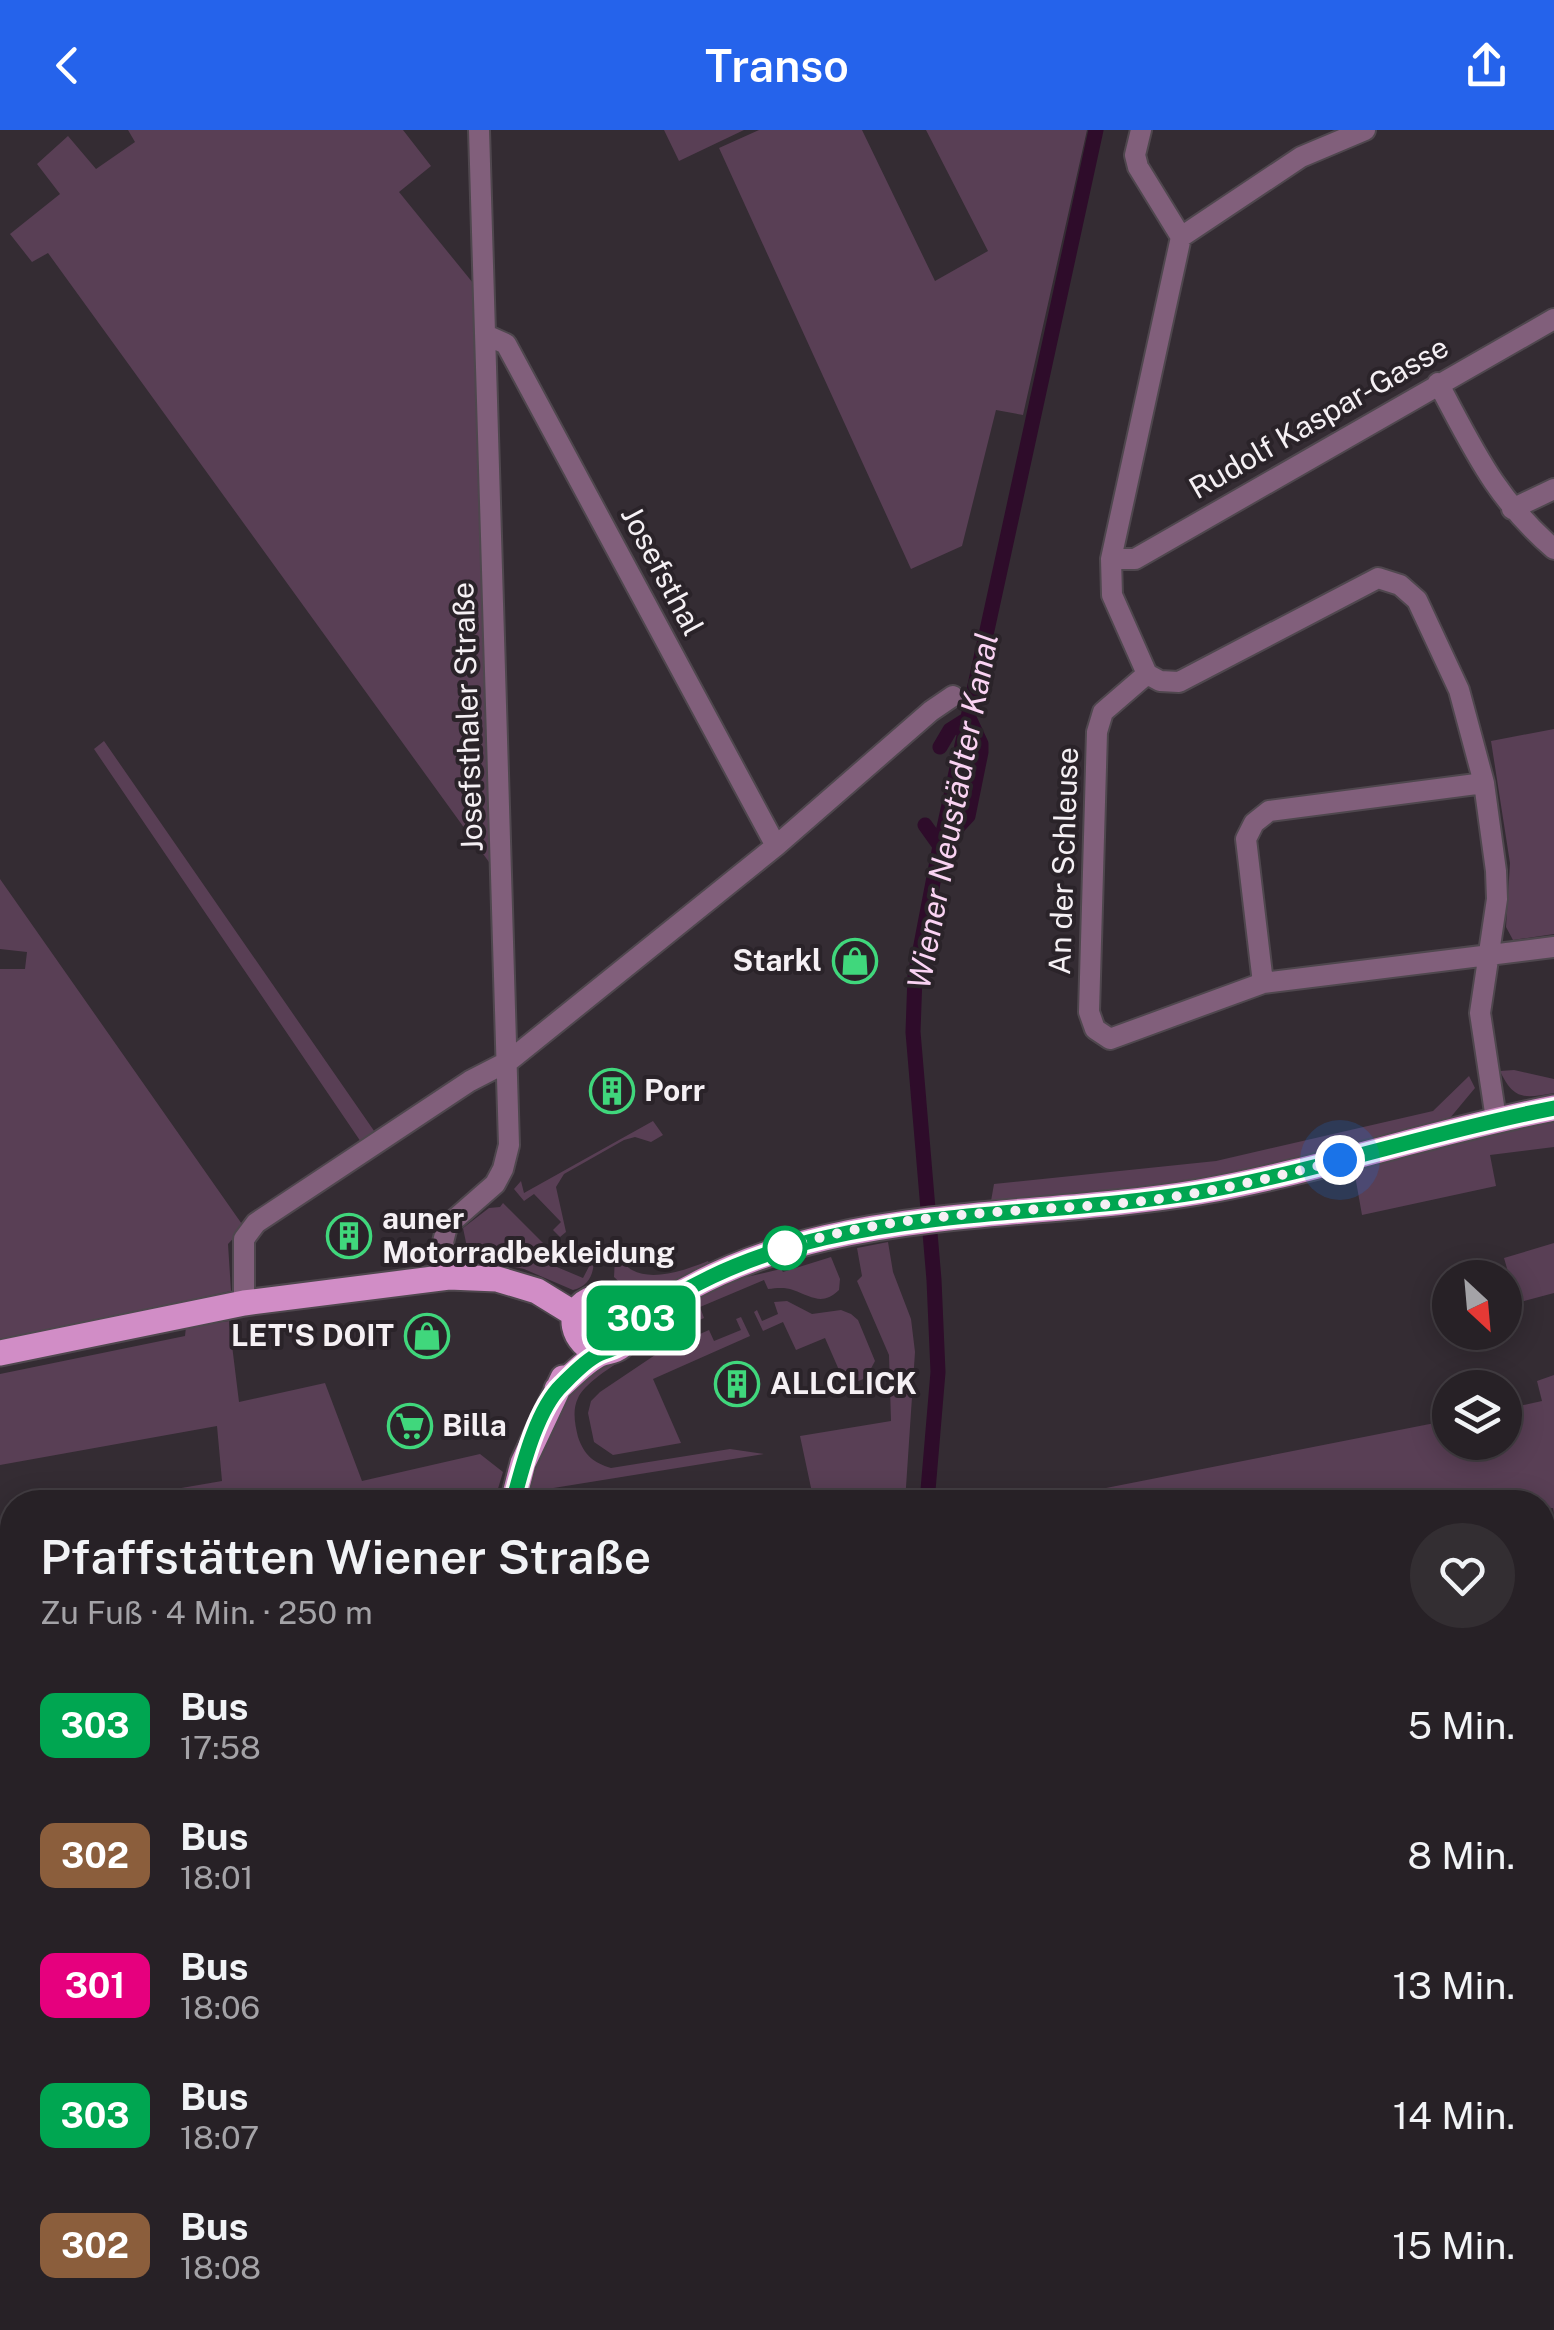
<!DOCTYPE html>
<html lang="de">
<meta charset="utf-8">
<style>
:root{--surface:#272126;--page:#332e32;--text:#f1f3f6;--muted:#a4a3a7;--line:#433e43;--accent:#2563eb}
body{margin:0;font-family:"Public Sans",sans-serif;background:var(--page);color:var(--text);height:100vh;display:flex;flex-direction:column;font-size:38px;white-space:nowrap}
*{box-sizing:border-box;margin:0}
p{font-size:32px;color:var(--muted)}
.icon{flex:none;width:55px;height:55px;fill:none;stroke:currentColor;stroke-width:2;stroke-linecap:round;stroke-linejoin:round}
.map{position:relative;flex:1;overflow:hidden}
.drawer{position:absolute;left:0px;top:1360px;width:1555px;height:840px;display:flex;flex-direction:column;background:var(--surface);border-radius:40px 40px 0 0;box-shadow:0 5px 25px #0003,0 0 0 2px var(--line)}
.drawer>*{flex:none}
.badge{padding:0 20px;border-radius:15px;font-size:35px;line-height:65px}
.needle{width:65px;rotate:154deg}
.fabs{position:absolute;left:1432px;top:1130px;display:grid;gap:20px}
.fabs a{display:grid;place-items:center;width:90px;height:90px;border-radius:50%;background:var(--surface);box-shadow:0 5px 25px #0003,0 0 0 2px var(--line);font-size:50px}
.you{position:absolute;width:50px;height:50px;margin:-25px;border:8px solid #fff;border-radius:50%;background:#1a73e8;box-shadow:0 0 0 15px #1a73e833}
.map>.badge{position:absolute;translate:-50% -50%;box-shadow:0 0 0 5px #fff}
.round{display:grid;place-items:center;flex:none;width:105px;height:105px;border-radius:52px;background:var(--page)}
.head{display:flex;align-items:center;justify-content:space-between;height:170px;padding:0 40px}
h1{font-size:48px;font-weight:600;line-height:75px}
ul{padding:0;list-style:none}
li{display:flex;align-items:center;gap:30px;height:130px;padding:0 40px}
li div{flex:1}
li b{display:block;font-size:38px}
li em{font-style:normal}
li .badge{min-width:110px;font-weight:700;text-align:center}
header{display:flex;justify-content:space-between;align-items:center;height:130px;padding:0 40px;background:var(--accent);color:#fff;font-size:45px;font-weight:600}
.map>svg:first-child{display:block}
</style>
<header><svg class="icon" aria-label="back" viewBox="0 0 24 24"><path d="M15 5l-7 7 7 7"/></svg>Transo<svg class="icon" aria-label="share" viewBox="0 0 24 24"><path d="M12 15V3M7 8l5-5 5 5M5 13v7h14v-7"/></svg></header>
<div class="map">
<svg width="1554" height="2200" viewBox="0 0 1554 2200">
<rect width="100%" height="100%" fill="#342c33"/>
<path fill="#593f55" d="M128,0H403L431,36L399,62L473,153L494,739L48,123L32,132L10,104L60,64L37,34L68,6L96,39L135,12Z
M664,0H744L679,31Z
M759,0H862L935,151L988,121L926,0H1087L1023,285L996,280L962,416L911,439L719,18Z
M1554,599V804L1513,810L1506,797L1510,733L1491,611Z
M104,611L379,1008L363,1015L94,619Z
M0,749L244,1097L228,1114L231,1161L0,1213V839H25L27,822L0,819Z
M1514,940L1554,949V963C1525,968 1514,971 1500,941Z
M1469,946L1475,958L1450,988L1266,1036L1170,1055L991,1071L994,1054L1216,1031L1433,981Z
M653,991L663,1005L651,1012L635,1007L624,1010L564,1044L556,1057L566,1102L560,1107L553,1100L561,1092L534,1064L524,1071L514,1059L521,1051L524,1063Z
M1554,992V1017L1490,1025L1496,1056L1362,1085L1354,1040L1478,1006Z
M503,1073L550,1120L545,1132L583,1148L594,1127C594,1143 590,1156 573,1160L524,1139L469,1127L463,1098L489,1078L500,1077Z
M888,1112L893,1142L911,1189L915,1222L905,1372H814L800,1306L891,1291L889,1225L857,1151L862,1146L857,1118Z
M1554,1113V1163L1517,1173L1504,1128Z
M619,1126C635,1158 681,1142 708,1131L710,1134C692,1141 650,1166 632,1161C624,1159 620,1152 614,1147L615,1128Z
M831,1127L840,1149L839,1160C822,1176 813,1167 793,1160C785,1157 777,1158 768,1159L764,1150L700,1177L704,1188C675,1200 591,1241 578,1268C572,1280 575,1295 578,1307C584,1325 594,1333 611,1338L730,1319L764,1324L541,1360L542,1372H523L527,1354L555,1284L573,1258L662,1182L729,1151L781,1139L783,1142Z
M787,1171L812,1184L841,1180L851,1184L858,1190L875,1231L866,1248L846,1256L825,1208L796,1220L783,1192L763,1201L754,1182L757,1180L762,1191L778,1184L774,1172Z
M741,1187L750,1206L653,1249L681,1313L613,1325L594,1312L588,1283L591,1271L600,1262L661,1221L709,1200L714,1211L741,1200L736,1189Z
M229,1191L239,1272L325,1253L362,1351L480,1324L503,1342L494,1372H480L478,1365L440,1372H100L222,1351L217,1296L0,1335V1244L185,1206L186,1197Z
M1554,1245V1384L1553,1378L1543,1379L1542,1372H1035L1450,1290V1312H1505V1279L1542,1271L1537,1251Z
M12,1503V1627L0,1629V1505Z
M0,1747H12V2188H57L56,2200H0Z
M1543,1753H1554V1886H1543Z
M1543,1908H1554V2200H1233L1229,2188H1542Z"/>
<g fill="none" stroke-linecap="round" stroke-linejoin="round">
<path stroke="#2e0c2a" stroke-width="5" d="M1542,1551L1554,1517
M1240,2188L1246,2200"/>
<path stroke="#2e0c2a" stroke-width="15" d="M925,695L940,716L968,686L981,622V614L969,588L950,600L940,617
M927,1372L938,1242L934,1150L913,902L915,846L940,716L1096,0
M827,2200L828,2188"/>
<defs>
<path id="minor" d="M1141,0L1135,25L1138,37L1181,107L1111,429L1112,465L1147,544L1160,551L1179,552L1378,448L1400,455L1417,470L1459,560L1484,653L1496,741L1497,769L1480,883L1496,989
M1181,107L1301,27L1365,0
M486,205L506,214L776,716
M1438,253C1474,320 1495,368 1554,419
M1512,379L1554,359
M1111,429H1135L1554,189
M1147,544L1103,582L1097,602L1089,882L1095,899L1110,909L1263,853L1554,817
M1263,853L1246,709L1254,693L1269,681L1484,653
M449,1147L443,1112L447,1096L495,1054L503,1039L509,1015L479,0
M244,1173V1109L256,1093L470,951L509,931L776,716L931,581L953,566"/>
<path id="major" d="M631,1196C794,1069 1008,1094 1199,1062C1319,1041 1435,1001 1554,978
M0,1223L244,1173L449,1147L497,1149L537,1161L576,1185
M557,1259C570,1248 585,1231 600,1224C607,1221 614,1222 621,1216C636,1204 634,1179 617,1170C610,1167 601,1165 594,1168C561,1179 573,1215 600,1223
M513,1372L523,1333L563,1248
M527,2200L529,2188"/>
</defs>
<use href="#minor" stroke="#4f474e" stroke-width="24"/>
<use href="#major" stroke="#4f474e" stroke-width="29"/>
<use href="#minor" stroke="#815f7b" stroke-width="20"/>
<use href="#major" stroke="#d18dc6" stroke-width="25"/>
</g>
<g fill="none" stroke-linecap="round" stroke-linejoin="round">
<defs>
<path id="line" d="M513,1372C522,1339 536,1280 562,1255C572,1245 586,1230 599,1224C615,1217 628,1218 631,1196C794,1069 1008,1094 1199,1062C1319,1041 1435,1001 1554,978"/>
</defs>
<use href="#line" stroke="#fff" stroke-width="22"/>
<use href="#line" stroke="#00a651" stroke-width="15"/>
<path stroke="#f5f0f4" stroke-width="10" stroke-dasharray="0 18" d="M785,1118C894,1082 1011,1083 1124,1073C1197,1066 1269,1049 1340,1030"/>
</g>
<defs>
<symbol id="shop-ring" viewBox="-11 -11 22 22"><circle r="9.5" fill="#2a2329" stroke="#40d77c" stroke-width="1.5"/><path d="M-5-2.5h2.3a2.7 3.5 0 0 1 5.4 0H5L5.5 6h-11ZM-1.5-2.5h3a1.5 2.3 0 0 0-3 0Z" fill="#40d77c"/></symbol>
<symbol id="building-ring" viewBox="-11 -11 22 22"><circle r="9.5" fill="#2a2329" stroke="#40d77c" stroke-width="1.5"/><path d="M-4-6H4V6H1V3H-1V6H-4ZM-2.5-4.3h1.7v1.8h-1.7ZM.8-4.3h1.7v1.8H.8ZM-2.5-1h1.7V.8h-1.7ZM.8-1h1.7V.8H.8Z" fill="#40d77c"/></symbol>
<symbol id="supermarket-ring" viewBox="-11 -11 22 22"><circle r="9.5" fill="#2a2329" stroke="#40d77c" stroke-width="1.5"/><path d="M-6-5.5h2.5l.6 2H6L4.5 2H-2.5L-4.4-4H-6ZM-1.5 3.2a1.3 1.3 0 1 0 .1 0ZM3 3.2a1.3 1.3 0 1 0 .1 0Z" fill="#40d77c"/></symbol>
</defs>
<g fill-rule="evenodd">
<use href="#shop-ring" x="830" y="806" width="50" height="50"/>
<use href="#building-ring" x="587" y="936" width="50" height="50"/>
<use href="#building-ring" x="324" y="1081" width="50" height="50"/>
<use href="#shop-ring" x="402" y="1181" width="50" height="50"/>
<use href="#building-ring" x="712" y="1229" width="50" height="50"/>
<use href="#supermarket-ring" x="385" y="1271" width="50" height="50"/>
</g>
<circle fill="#fff" stroke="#00a651" stroke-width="5" cx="785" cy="1118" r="20"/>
<g text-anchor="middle" stroke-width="8" stroke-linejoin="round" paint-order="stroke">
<g font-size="30" fill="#f5f0f4" stroke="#2a2329">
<text transform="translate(1319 288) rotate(-30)" y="10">Rudolf Kaspar-Gasse</text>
<text transform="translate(662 441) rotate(62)" y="10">Josefsthal</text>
<text transform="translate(468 587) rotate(-92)" y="10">Josefsthaler Straße</text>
<text transform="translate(1064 731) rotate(-88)" y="10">An der Schleuse</text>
</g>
<g font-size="30" font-weight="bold" fill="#f5f0f4" stroke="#2a2329" text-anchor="start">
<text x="822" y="841" text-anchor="end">Starkl</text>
<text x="644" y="971">Porr</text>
<text x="382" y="1099">auner<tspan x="382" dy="34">Motorradbekleidung</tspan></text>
<text x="394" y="1216" text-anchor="end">LET'S DOIT</text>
<text x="770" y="1264">ALLCLICK</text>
<text x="442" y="1306">Billa</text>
</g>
<g font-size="32" font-style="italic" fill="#fad3f3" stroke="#2a2329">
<text transform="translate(953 681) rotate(-79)" y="11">Wiener Neustädter Kanal</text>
</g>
</g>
</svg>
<div class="fabs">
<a><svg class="needle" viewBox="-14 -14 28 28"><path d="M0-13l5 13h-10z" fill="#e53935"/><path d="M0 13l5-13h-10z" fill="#a4a3a7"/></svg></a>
<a><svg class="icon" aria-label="layers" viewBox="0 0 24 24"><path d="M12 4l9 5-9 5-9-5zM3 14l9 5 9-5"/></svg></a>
</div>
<div class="you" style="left:1340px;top:1030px"></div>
<b class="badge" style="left:641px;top:1188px;background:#00a651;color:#fff">303</b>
<section class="drawer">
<div class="head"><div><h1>Pfaffstätten Wiener Straße</h1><p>Zu Fuß · 4 Min. · 250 m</p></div><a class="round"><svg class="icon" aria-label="heart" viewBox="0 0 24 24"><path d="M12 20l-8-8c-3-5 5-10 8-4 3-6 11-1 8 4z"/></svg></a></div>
<ul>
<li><span class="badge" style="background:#00a651;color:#fff">303</span><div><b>Bus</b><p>17:58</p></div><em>5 Min.</em></li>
<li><span class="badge" style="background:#8b5e3c;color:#fff">302</span><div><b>Bus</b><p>18:01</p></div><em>8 Min.</em></li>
<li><span class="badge" style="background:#e6007e;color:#fff">301</span><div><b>Bus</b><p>18:06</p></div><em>13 Min.</em></li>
<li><span class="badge" style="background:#00a651;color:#fff">303</span><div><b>Bus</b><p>18:07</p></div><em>14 Min.</em></li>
<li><span class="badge" style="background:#8b5e3c;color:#fff">302</span><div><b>Bus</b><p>18:08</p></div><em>15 Min.</em></li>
</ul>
</section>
</div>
